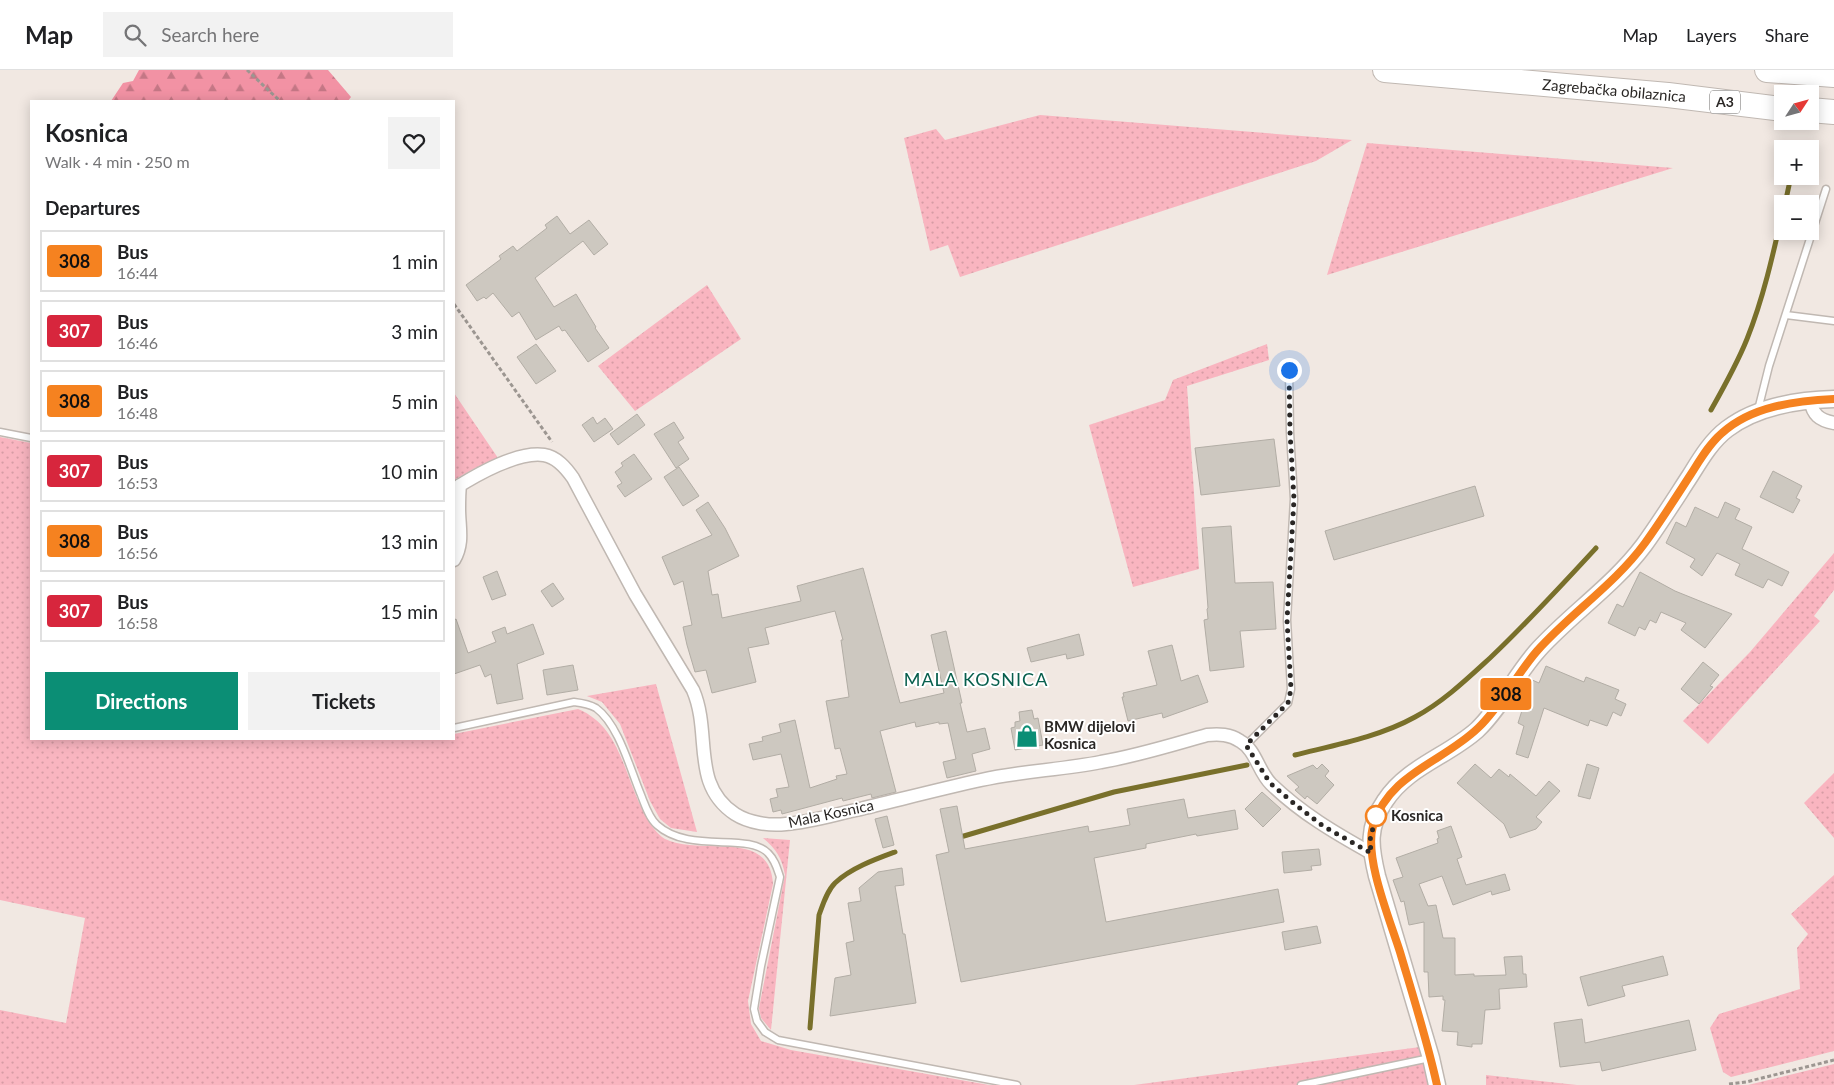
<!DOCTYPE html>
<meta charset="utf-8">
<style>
:root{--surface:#fff;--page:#f2f2f2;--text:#202124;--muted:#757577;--line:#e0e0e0;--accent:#0b8e75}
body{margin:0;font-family:Lato,sans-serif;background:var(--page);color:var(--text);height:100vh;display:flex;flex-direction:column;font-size:19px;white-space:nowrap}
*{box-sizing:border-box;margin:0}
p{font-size:16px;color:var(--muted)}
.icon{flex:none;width:28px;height:28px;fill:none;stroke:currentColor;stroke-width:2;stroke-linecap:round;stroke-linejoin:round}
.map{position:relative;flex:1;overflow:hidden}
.side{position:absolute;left:30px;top:30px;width:425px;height:640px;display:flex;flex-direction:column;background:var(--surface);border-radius:0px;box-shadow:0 2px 12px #0003}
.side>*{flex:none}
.badge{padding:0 10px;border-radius:4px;font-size:18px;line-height:32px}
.needle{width:32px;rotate:54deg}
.fabs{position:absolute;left:1774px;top:15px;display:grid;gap:10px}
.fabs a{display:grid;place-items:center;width:45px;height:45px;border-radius:0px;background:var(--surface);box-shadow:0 2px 12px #0003;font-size:25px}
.you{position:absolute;width:25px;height:25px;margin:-12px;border:4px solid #fff;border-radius:50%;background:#1a73e8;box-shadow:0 0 0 8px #1a73e833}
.map>.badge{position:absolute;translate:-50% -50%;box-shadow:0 0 0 2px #fff}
h2{padding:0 15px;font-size:19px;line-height:45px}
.round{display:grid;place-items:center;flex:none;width:52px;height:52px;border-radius:0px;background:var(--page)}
.summary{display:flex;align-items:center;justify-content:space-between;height:85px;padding:0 15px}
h1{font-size:24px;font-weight:700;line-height:38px}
.action{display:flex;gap:10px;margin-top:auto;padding:10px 15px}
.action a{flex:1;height:58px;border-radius:0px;background:var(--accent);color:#fff;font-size:20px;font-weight:700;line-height:58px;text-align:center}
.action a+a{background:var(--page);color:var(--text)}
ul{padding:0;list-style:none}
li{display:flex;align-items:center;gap:15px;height:62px;margin:0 10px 8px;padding:0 5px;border:2px solid var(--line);border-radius:0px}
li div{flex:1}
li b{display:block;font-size:19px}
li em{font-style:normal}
li .badge{min-width:55px;font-weight:700;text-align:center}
header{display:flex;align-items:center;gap:30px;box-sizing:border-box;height:70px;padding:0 25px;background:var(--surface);border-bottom:1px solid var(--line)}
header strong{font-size:24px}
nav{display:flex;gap:28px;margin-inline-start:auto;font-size:18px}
.search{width:350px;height:45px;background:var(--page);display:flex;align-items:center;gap:12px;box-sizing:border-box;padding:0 18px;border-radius:0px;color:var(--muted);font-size:19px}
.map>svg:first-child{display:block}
</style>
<header>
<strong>Map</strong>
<div class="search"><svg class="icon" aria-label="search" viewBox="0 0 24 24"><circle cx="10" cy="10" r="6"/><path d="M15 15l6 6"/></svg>Search here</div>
<nav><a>Map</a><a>Layers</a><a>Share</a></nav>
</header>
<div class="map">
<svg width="1834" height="1015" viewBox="0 0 1834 1015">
<defs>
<pattern id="grass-dots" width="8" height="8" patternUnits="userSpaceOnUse" patternTransform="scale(1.25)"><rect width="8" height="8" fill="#f9b5c0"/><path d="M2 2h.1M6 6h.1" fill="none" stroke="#d69ca5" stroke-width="1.8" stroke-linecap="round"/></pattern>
<pattern id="forest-firs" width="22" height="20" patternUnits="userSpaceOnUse" patternTransform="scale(1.25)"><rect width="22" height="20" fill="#f292a4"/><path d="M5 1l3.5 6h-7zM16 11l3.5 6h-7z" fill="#c47785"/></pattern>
</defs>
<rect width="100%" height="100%" fill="#f1e8e2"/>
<path fill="url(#grass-dots)" d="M1040,45L1352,70L1316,91L960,207L948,175L930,181L904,68L936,59L945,70Z
M1367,73L1673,98L1327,205Z
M707,215L741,269L635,341L598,296Z
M1267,274L1269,290L1187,316L1199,499L1133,517L1089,355L1165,330L1173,310Z
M454,323L498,388L475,398L454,410Z
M0,367L31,373V669H454V664L578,639C622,657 624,709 646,746C650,754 657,764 665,769C701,787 770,757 773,814L748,931L751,954L761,971L791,980L989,1015H0V940L66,953L85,848L0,830Z
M1834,483V520L1814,546L1820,551L1708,674L1683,651L1750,582Z
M656,614L697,762L671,758L660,749L650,731L620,654L602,632L587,626Z
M1834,703V768L1804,733Z
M763,768L790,770L771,960L761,948L759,938L785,805C782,788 776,779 763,768Z
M1834,805V981L1731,1007L1723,1002L1710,958L1719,944L1800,919L1797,878L1808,864L1791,844Z
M1420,977L1429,1015H1134Z
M1834,994V1015H1748L1830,995Z
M1486,1005L1577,1015H1486Z"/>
<path fill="url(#forest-firs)" d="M139,0H328L351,27L348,31H111L123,13L133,11Z"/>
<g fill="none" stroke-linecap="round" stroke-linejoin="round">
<path stroke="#79702b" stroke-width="5" d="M1785,134L1791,106
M1711,340C1724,317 1737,294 1747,269C1763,229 1773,185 1782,144
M1295,685C1335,675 1379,667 1415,647C1443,632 1467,609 1490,588C1527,553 1561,516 1596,478
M957,768L1114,722L1247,695
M810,958L819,845C823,834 827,821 835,813C851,798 876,789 895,782"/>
</g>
<path fill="#cdc8c0" stroke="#b2ada5" d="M557,146L570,164L589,150L608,174L594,185L583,171L535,208L554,237L576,224L596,257L595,258L609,278L588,292L565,260L562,261L559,256L536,270L519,242L512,247L493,223L486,229L484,227L477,231L466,215L501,189L499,186L513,176L517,181L547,158L545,155Z
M536,274L556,301L536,314L517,287Z
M637,344L645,355L618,375L610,364Z
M593,347L597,354L605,348L613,359L594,372L582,355Z
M674,352L684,368L678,372L689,389L676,398L654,364Z
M1274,369L1280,416L1201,425L1195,378Z
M634,384L652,409L625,427L617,416L622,413L615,402L623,396L621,393Z
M679,397L699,426L683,436L664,407Z
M1773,401L1802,416L1796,428L1800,430L1793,443L1760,427Z
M1475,416L1484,446L1334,490L1325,461Z
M708,432L725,458L739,486L708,501L712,525L718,524L722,548L801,531L797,516L863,498L900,633L944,623L931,565L946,561L962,633H960L967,662L985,658L990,679L972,684L976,701L947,708L943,692L956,689L948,653L939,654V652L916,657L915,652L880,661L896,722L872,728L871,724L843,731L842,728L782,744L781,740L773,742L770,729L778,727L776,719L789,717L781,684L753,690L749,674L763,671L762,667L781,662L779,654L795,650L810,718L837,709L836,706L847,704L840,678L835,679L826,631L849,627L841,570H843L835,541L765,558L769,574L748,578L756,612L712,623L706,600L695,602L687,575L683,557L692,555L683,511L674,515L662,487L712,465L696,440Z
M1725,432L1740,439L1735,449L1752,457L1742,479L1789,502L1782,516L1768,509L1763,518L1735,505L1740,494L1717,483L1702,506L1690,497L1695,489L1666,473L1676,452L1686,457L1695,437L1718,448Z
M1231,456L1235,513L1273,512L1276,559L1240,561L1244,597L1210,601L1204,550L1208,549L1207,539L1208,538L1202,458Z
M497,501L506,525L492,530L483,507Z
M1640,502L1675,521L1732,544L1705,578L1681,560L1686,553L1661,542L1656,553L1650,550L1645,560L1639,557L1635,566L1608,553L1617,534L1623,537Z
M553,513L564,529L552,537L541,521Z
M456,549L468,583L496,572L492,562L505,557L507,564L533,554L544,584L517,594L523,629L497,634L491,604L485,607L480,595L454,604V550Z
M1079,564L1084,585L1067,589L1066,584L1031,592L1027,578Z
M1172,575L1181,611L1198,605L1208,632L1163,648L1162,643L1128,651L1122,627H1124L1123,623L1157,615L1148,581Z
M1703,592L1719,605L1710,616L1713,617L1699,634L1681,619Z
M573,595L578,620L547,625L543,600Z
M1546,596L1584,612L1586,607L1619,620L1615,629L1626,634L1621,646L1613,642L1607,656L1590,650L1588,656L1544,638L1528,688L1516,684L1524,656L1518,653L1525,631L1522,629L1530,609L1539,613Z
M1032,640L1034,649L1038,648L1043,675L1015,680L1011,658L1015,657V652L1020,651L1019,642Z
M1322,694L1329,701L1325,706L1334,715L1317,734L1307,726L1305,729L1295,720L1299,717L1287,706L1313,695L1317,699Z
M1475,694L1491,708L1499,699L1509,707L1510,704L1536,726L1549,711L1560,721L1536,747L1542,752L1536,759L1510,768L1504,754L1457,713Z
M1587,694L1599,698L1590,729L1578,726Z
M1262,722L1281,739L1263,757L1245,739Z
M1184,729L1188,748L1235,740L1238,759L1197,766L1196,764L1146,774V778L1094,788L1106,852L1278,819L1284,852L961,912L936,785L949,782L940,739L957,736L965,779L1088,756L1089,762L1130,755L1127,739Z
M887,746L894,775L883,778L875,749Z
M1451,756L1462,787L1457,789L1466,815L1505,804L1510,820L1492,825L1491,821L1453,835L1442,806L1419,814L1428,836L1436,835L1443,868H1455V905L1474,904V906L1506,905L1504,887L1522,886L1523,904H1526L1527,917L1499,919L1500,939L1485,940L1482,974H1472V977L1457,975L1458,962L1442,961L1445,930H1443V926L1429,927L1428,902H1424V852L1409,855L1404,831L1401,832L1393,810L1403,807L1396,788L1438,773L1437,769L1439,768L1437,761Z
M1319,779L1321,795L1311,796L1312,800L1284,803L1282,782Z
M902,798L904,815L895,816L903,864H905L916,933L830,946L835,908L851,905L846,873L854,871L848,833L861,831L859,818L878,802Z
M1317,856L1321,873L1285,880L1282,862Z
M1663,886L1668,905L1622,916L1625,926L1588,936L1580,907Z
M1582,949L1585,973L1689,950L1696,980L1602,1001L1600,992L1560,997L1554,953Z"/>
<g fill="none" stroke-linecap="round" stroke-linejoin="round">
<defs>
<path id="service" d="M1786,245L1834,251
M1758,340L1769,296L1826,119
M0,362L31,368
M454,658L574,632C582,633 589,634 596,638C619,655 630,699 641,725C645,735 649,748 657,755C689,784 748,762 768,783C775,790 777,798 780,807L761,896L754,939L757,951L765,962L778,970L1017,1015
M1246,675L1288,633L1291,619L1287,550L1294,429L1290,362L1289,300
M1301,1015L1430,988"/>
<path id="minor" d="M1810,330C1813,345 1819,350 1834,353
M454,419C476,405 518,381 544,385C557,387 566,398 573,408L635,524L693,620C712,664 690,714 735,744C749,753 770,756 786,754C810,752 833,745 856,740C898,730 940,719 981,710C1021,701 1061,700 1101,692C1137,686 1172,675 1207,665C1219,664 1230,664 1240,671C1256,680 1258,701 1271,714C1301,743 1335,763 1371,783
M454,490C464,473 459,457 459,439C459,431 459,423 460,415"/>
<path id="tertiary" d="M1437,1015L1431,988L1377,806C1370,777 1367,757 1385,731C1407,697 1448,686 1477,660C1502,636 1516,604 1539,579C1572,543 1614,515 1644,475C1660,453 1675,429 1690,406C1700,390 1711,371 1727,359C1757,336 1797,330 1834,329"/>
<path id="motorway" d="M1385,0L1668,25L1782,39
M1767,0L1834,5
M1810,40L1834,42"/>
</defs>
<use href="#service" stroke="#c0b8b2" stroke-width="9"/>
<use href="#minor" stroke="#c0b8b2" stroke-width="15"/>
<use href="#tertiary" stroke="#c0b8b2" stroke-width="19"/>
<use href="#motorway" stroke="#c0b8b2" stroke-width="26"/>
<path stroke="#9c9691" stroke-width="3" stroke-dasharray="4 2.5" stroke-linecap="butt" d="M247,0L280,31
M454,234L552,372
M1729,1014L1746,1012L1834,990"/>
<use href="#service" stroke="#fff" stroke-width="6"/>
<use href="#minor" stroke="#fff" stroke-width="12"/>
<use href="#tertiary" stroke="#fff" stroke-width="16"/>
<use href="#motorway" stroke="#fff" stroke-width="24"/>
</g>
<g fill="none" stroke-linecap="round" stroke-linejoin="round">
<defs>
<path id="line" d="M1437,1015C1427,970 1413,926 1400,882C1390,850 1364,788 1373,756C1388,704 1443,692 1478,658C1502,635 1516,605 1537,581C1571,543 1615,514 1645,473C1661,451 1676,427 1691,404C1700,390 1709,374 1722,363C1752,336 1795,331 1834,329"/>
</defs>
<use href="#line" stroke="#fff" stroke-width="11"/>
<use href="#line" stroke="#f58220" stroke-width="8"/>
<path stroke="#2a2725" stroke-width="5" stroke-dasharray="0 9" d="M1289,300L1290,362L1294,429L1287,550L1291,619L1288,633L1246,675L1270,713L1297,736L1323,756L1371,783L1370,770L1376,746"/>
</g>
<defs>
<symbol id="shop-bare" viewBox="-9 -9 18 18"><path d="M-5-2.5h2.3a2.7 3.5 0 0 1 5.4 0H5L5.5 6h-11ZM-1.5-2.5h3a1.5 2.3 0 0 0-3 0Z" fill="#0b8e75" stroke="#fff" stroke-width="2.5" paint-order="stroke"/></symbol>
</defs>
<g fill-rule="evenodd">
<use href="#shop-bare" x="1011" y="650" width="32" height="32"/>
</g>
<circle fill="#fff" stroke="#f58220" stroke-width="2.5" cx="1376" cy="746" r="10"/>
<g text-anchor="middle" stroke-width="4" stroke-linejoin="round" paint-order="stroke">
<rect fill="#fff" stroke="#6a6866" stroke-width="1" x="1710" y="20.5" width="30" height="23" rx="4"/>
<g font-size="14" font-weight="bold" fill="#2a2725">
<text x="1725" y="37">A3</text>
</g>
<g font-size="15" fill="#2a2725" stroke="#fff">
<text transform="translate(1614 21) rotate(5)" y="5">Zagrebačka obilaznica</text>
<text transform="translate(831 744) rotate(-12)" y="5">Mala Kosnica</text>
</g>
<g font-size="15" font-weight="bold" fill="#2a2725" stroke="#fff" text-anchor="start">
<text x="1044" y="662">BMW dijelovi<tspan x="1044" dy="17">Kosnica</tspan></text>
</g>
<g font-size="15" font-weight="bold" fill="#2a2725" stroke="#fff" text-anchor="start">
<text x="1391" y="751">Kosnica</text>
</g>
<g font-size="18" letter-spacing="1" fill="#085f4d" stroke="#fff">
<text x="976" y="616">MALA KOSNICA</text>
</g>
</g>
</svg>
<div class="fabs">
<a><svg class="needle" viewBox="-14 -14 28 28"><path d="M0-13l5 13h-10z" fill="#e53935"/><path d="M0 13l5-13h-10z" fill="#757577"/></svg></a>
<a>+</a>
<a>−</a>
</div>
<div class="you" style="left:1289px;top:300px"></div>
<b class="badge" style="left:1506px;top:624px;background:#f58220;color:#111">308</b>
<section class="side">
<div class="summary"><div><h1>Kosnica</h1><p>Walk · 4 min · 250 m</p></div><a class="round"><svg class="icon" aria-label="heart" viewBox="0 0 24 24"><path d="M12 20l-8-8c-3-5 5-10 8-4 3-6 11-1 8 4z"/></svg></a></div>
<h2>Departures</h2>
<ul>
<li><span class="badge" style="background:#f58220;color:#111">308</span><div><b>Bus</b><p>16:44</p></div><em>1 min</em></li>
<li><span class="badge" style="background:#d7263d;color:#fff">307</span><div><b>Bus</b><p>16:46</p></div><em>3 min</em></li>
<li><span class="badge" style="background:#f58220;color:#111">308</span><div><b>Bus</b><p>16:48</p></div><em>5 min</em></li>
<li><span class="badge" style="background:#d7263d;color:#fff">307</span><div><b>Bus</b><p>16:53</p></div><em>10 min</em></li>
<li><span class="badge" style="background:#f58220;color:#111">308</span><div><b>Bus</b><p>16:56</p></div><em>13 min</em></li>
<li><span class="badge" style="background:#d7263d;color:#fff">307</span><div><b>Bus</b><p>16:58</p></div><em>15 min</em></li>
</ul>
<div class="action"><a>Directions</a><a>Tickets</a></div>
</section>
</div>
